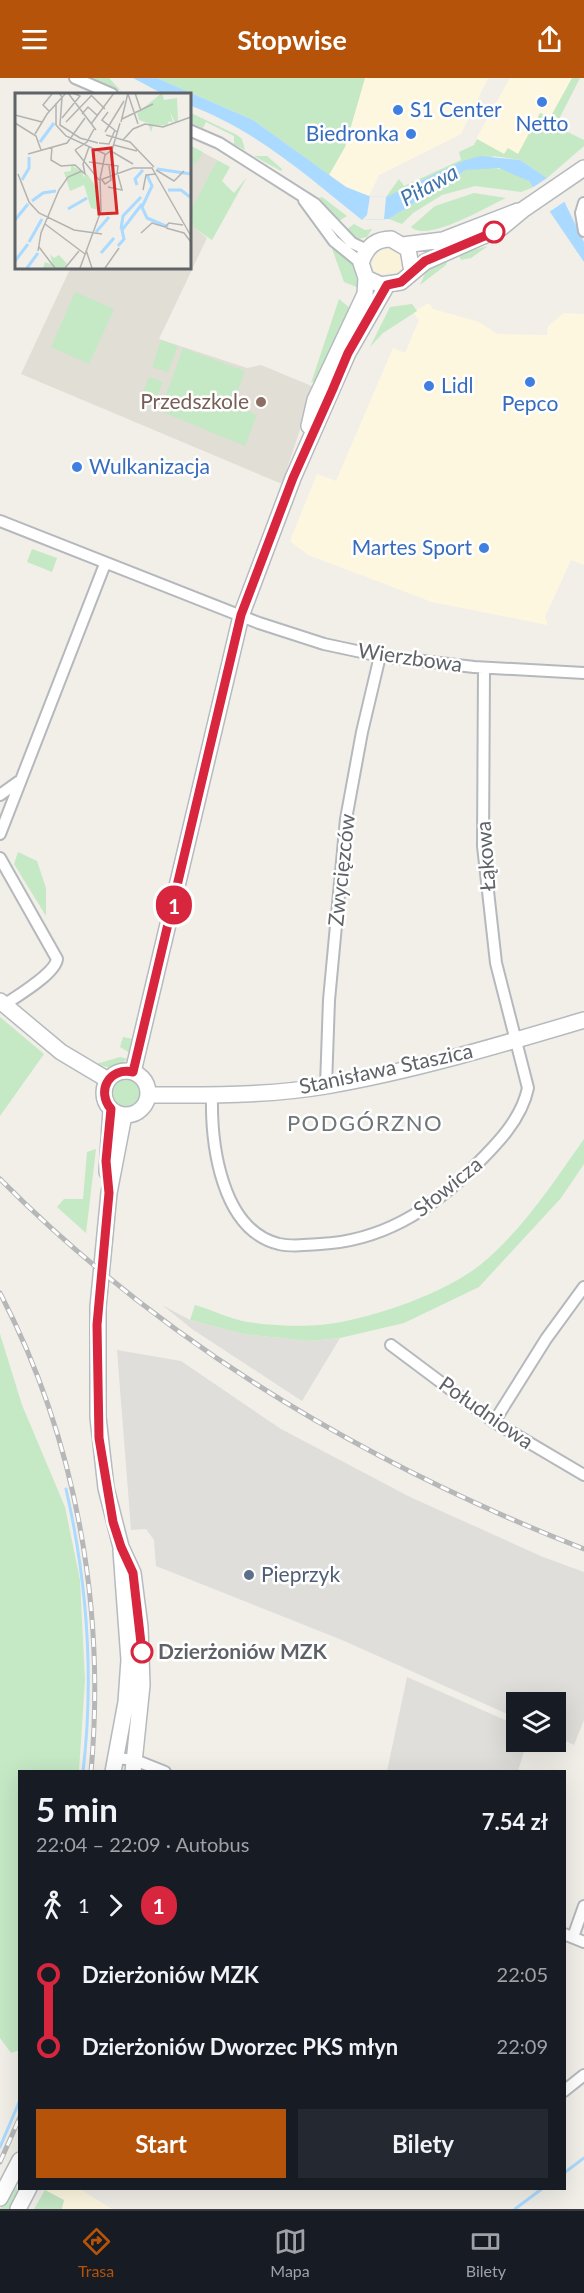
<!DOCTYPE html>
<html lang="pl">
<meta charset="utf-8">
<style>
:root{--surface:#171b24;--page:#242831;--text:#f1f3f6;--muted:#9ea1a6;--line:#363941;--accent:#b45309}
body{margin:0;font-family:Lato,sans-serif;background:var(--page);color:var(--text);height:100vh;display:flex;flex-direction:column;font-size:22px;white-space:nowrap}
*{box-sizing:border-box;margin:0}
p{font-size:20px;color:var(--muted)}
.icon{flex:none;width:33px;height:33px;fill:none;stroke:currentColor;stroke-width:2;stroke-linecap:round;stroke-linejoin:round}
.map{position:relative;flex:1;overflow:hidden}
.panel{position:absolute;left:18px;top:1692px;width:548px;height:420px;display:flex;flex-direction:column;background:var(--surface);border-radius:0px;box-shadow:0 6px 24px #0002}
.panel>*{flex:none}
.badge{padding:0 12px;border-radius:20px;font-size:21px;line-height:39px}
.controls{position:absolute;left:506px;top:1614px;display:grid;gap:12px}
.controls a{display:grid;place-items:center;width:60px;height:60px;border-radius:0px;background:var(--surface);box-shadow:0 6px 24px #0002;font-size:30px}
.map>.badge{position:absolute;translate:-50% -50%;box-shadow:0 0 0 3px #fff}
.legs{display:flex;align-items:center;gap:9px;height:66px;padding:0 18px;font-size:20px}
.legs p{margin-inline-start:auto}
.headline{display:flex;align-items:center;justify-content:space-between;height:102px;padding:0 18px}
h1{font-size:33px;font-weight:700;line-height:45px}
.primary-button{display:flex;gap:12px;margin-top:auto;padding:12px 18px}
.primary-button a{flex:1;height:69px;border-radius:0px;background:var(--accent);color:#fff;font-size:24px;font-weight:700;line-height:69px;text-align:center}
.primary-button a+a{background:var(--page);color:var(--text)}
ul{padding:0 18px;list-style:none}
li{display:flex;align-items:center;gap:21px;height:72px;font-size:22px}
li i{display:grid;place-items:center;width:9px;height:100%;margin:0 8px;background:currentColor}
li i::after{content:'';width:15px;height:15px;margin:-8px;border:4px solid;border-radius:50%;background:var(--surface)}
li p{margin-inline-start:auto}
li:first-child i{background:linear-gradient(#0000 50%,currentColor 0)}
li:last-child i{background:linear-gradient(currentColor 50%,#0000 0)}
header{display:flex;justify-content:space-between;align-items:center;height:78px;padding:0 18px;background:var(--accent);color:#fff;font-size:27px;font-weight:700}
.menu{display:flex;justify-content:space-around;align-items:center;height:84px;border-top:2px solid var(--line);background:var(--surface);font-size:16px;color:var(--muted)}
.menu a{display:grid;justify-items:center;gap:3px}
.menu .on{color:var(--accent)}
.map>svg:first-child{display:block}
</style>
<header><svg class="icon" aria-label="menu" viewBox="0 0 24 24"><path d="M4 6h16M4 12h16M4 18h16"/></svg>Stopwise<svg class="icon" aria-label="share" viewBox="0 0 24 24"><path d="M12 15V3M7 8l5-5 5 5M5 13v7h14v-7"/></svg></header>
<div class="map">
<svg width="584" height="2131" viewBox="0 0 584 2131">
<rect width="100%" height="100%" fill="#f1efe8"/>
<path fill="#fef7e0" d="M365,0H488L461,56L379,97L369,118L347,109L329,97L345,69Z
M510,0H572L551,38L540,35L518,76H505L476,61Z
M429,225L433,231L479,244L497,256L547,257L548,248L564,235L584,236V487L571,482L545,539L548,547L432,524L308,477L290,463L317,396L336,403L393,270L405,275L419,242L413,234Z
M47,2110L80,2111L112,2131H36Z"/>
<path fill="#e0deda" d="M162,1227L190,1242L243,1256L309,1263L340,1260L302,1323L192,1251Z
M117,1272L181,1283L281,1351L410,1419L543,1479L584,1494V1642L574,1667L555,1658V1624H516V1640L342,1562L156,1488L154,1462L146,1451L131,1452Z
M407,1599L516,1647V1664H527L518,1693H387Z"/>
<path fill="#e1ded6" d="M189,67L217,82L191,134L194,150L207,160L159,261L247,290L261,287L314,309L282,406L21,296L71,189H189Z"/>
<path fill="#c5e8c5" d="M91,0H109L121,13Z
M157,0H365L345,69L329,97L253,42Z
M572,0H580L558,43L555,44L551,38Z
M189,34L237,57L242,61L245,72L234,66V58L206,44L203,50L189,44Z
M540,35L549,39L553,47L584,62V68L547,100L520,82L494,78L386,119L399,101L404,108L461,82L459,74L474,67L477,61L504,76L508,70L518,76Z
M189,67L203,74L196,86L191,83L194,76L189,74Z
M254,78H267L282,91L281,93Z
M217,82L230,89L222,103L234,115L247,99L212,162L194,150L190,134Z
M481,89C500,90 521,92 534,109L521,114L475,108L442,117L413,135L402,146L389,141L466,92Z
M474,115L506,120C488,128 427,165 411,149L435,128Z
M322,119L347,138L339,143L319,120Z
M354,146L365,152L372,151L367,159L358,161L346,152Z
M330,165L353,187L359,210L344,204Z
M488,168L471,180L461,182L458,176Z
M448,181L446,187L420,207L427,191Z
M75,214L114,231L89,286L51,269Z
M339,221L351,231L318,301L311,305Z
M412,226L417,233L383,255L370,269L390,229Z
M161,262L178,268L168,294L152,289Z
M183,270L245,293L233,326L257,337L245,368L160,333Z
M149,299L163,304L153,329L139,324Z
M32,471L57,480L52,494L27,484Z
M18,774L37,783L46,810V838L14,786Z
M0,939L44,976L0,1038Z
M123,959L133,961L130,975L120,969Z
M120,979L128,981L114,991L96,986Z
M111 1014a15 15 0 1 1 30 0a15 15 0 1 1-30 0Z
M584,1061V1086L561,1120L479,1209L404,1245L340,1260L309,1263L243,1256L190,1242L195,1227C212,1232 230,1241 247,1244C269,1247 298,1249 320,1247C366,1243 444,1216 480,1187C522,1153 553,1105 584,1061Z
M96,1071L86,1155L57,1129L64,1121H83L87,1074Z
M0,1256L22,1327L65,1429L80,1502L85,1602L79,1693L20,1694V1972L11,1975L0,1960Z
M14,2108L17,2109L19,2116L12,2131H0Z
M45,2112L64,2122L62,2131H34Z"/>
<path fill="#fbf3d9" d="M390,171L404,179V188L396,195L377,196L372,187C374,177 379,171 390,171Z"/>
<path fill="#aadaff" d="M133,0H157L253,42L346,109L369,118L386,119L463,83L480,78L520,82L547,100L564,123L584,164V184L529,103L499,90L466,92L389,141L362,142C307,98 256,52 189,27V16H163Z"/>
<path fill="#f1efe8" d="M550,98L567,122L549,134L532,110Z
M370,118L386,119L384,141L362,142L367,137Z"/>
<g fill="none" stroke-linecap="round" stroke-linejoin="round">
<path stroke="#aadaff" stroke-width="3" d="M66,1411C87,1503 94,1600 83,1694
M0,2069L20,2022
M564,2095L584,2080
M515,2131L543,2110"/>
<defs>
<path id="street" d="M75,0L112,16
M189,52L219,65L315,126L352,165L367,172
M304,122L334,163L361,185
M584,125L581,135L584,153
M0,443L259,545L324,566L380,578L474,589L584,595
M0,717L18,704
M0,756L105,486
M0,780L57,881C55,896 17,918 4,927
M326,1008L329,922L346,741L362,654L380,578
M212,1018C211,1066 221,1152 279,1166C293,1169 306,1167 320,1166C381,1163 429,1133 472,1091C495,1068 521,1043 528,1010L496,885L483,768L484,590
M391,1267L494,1344L584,1397
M494,1344L546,1261L584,1209
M116,1680L135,1682L165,1694
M564,1856L584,1864
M573,1859L584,1828
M564,2013L584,1997"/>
<path id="secondary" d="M403,167L443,162L518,133
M412,194L408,171L391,161C374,161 366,170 361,185L366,200L381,207L401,204L425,184L501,150L524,131L584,90
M309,348L315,322L365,216L366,200
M0,923L61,974L108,1002
M104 1015a22 22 0 1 1 44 0a22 22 0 1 1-44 0Z
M133,994L241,538L293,400L348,275L387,207
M148,1017C207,1017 267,1018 326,1008C413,993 500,967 584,942
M124,1037L109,1115L98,1229V1339L106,1410L121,1469L133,1495L140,1549L142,1607L133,1694
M107,1094L111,1031
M113,1694L126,1624L129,1582L121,1472
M0,2120L20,2082
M18,2131L29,2110"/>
</defs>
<use href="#street" stroke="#b5b8bc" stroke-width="14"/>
<use href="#secondary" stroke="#b6babf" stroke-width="18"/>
<use href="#street" stroke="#fff" stroke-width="10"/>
<use href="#secondary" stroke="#fff" stroke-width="15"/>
<defs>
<path id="rail" d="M0,1101C165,1267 367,1386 584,1471
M0,1215C76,1361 106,1529 91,1694
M0,2084L20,2039"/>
</defs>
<use href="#rail" stroke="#b6b7b8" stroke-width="5"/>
<use href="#rail" stroke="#fff" stroke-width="3" stroke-dasharray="9" stroke-linecap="butt"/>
</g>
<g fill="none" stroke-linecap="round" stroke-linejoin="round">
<defs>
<path id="line-1" d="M142,1574L133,1495L121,1469L113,1444L99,1360L97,1247L109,1115L106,1083L111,1031C96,1013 109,989 133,994L241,537L293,400L332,313L348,275L387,207L401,204L425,183L494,154"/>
</defs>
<use href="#line-1" stroke="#fff" stroke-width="14"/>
<use href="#line-1" stroke="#d7263d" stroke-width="9"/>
</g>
<g fill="#3f7fe0" stroke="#fff" stroke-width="2">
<circle cx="542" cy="24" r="6"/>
<circle cx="398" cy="32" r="6"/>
<circle cx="411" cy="56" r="6"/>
<circle cx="530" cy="304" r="6"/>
<circle cx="429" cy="308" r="6"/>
<circle cx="77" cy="389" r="6"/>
<circle cx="484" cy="470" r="6"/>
</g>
<g fill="#fff" stroke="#d7263d" stroke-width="3">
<circle cx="494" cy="154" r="10"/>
<circle cx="142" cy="1574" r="10"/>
</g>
<circle fill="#8d6e63" stroke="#fff" stroke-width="2" cx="261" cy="324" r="6"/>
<circle fill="#5c6f8a" stroke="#fff" stroke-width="2" cx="249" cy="1497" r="6"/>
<g text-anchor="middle" stroke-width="5" stroke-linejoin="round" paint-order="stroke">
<g font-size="21" fill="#366cbe" stroke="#fff" text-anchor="start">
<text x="410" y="39">S1 Center</text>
<text x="542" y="53" text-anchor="middle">Netto</text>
<text x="399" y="63" text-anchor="end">Biedronka</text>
<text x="441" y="315">Lidl</text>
<text x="530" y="333" text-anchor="middle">Pepco</text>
<text x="89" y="396">Wulkanizacja</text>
<text x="472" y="477" text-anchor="end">Martes Sport</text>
</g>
<g font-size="21" fill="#785e54" stroke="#fff" text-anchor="end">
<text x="249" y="331">Przedszkole</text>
</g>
<g font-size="21" fill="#5f6368" stroke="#fff">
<text transform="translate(410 580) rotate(8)" y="7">Wierzbowa</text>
<text transform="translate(486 778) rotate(-94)" y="7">Łąkowa</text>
<text transform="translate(342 792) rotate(-84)" y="7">Zwycięzców</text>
<text transform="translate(386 991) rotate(-12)" y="7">Stanisława Staszica</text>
<text transform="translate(448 1109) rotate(-39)" y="7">Słowicza</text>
<text transform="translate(486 1335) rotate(35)" y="7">Południowa</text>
</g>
<g font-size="21" fill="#4e5e75" stroke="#fff" text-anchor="start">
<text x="261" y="1504">Pieprzyk</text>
</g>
<g font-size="21" font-weight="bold" fill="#5f6368" stroke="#fff" text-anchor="start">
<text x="158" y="1581">Dzierżoniów MZK</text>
</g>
<g font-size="22" font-style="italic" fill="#4174aa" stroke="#fff">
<text transform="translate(429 107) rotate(-29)" y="8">Piława</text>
</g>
<g font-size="22" letter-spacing="1.5" fill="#70757a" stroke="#fff">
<text x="365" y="1053">PODGÓRZNO</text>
</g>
</g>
<g transform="translate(15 15)">
<rect width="176" height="176" fill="#f1efe8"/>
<path d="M147,0L149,7L162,5L163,28L160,30L155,18L158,30L154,28L152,32L138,33L136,39L133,30L124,27L122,20ZM56,72L68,79V84L72,81L81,94L84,117L76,115L69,92L55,98L49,79L56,78ZM35,161L39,165L44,162L52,171L49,175H28L30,169L38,172Z" fill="#c5e8c5"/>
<path fill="none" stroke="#aadaff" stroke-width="3" d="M25,49L39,30M142,76L176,81M132,82L137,93L127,114L132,125L153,134M7,87L14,75V64M122,92L120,86L128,77M153,97H166L175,104M17,108L28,100L41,98M53,116L72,105M0,127L13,111M106,136L108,123L126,104M81,139L94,124M14,149L27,126M103,153L109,146L107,137L127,111M86,160L99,145M0,168L13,151M12,175L23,160"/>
<path fill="none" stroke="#b3b3b1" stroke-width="1.5" d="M44,0L47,4L45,32L65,45L83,50M53,0L81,37M120,0L126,18M113,1L123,31M76,2L90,16M41,10V32L51,43L90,61M34,18L28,12L37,1M93,19L87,27L102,39M67,21L73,14L83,23M0,22L27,29M47,25L65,3L58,0M107,26L138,11M51,29L76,3M106,29L113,0M0,30L21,43L26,57M76,31L99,0M90,39L109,8M20,41L32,21L51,0M91,42L115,49L139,74M108,47L118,36L130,31L148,34L176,24M84,50L94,51L100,37M99,52L122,58M37,54L36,67L46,73L60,72L70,81L68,71L74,54M60,57L84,87M60,57L72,49L79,36M96,58L118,71M13,61L52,50L70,25M90,62L97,57L105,30M74,69L103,73L102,81M137,75L176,143M141,77L159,88L169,78M3,81L14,109L24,120L59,137L87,141M85,86L90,62M85,87L118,75H138M87,87L90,91L96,87L94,73M93,94L107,97L103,82M128,97L131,82L141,81M30,131L70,161M151,135L169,140L176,149M126,140L137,130L150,134L154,130L168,132M24,154L40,175M71,157L77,175M23,158L26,140L44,97L53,84L67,78M50,175L64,158M65,175L86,118L85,86M90,175L104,155"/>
<path fill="#d62828" fill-opacity="0.15" stroke="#d62828" stroke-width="3" d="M96,55L102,120L84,121L78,57Z"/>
<rect width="176" height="176" fill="none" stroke="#5f6368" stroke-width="3"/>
</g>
</svg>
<div class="controls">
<a><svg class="icon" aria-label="layers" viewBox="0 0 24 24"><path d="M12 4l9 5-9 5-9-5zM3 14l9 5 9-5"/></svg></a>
</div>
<b class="badge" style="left:174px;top:827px;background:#d7263d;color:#fff">1</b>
<section class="panel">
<div class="headline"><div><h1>5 min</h1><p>22:04 – 22:09 · Autobus</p></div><b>7.54 zł</b></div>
<div class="legs"><svg class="icon" aria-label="walk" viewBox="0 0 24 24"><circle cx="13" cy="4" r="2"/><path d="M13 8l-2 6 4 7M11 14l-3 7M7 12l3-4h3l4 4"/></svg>1<svg class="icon" aria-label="forward" viewBox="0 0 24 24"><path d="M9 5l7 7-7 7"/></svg><b class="badge" style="background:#d7263d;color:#fff">1</b></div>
<ul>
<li><i style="color:#d7263d"></i><b>Dzierżoniów MZK</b><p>22:05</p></li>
<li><i style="color:#d7263d"></i><b>Dzierżoniów Dworzec PKS młyn</b><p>22:09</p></li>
</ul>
<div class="primary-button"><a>Start</a><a>Bilety</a></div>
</section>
</div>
<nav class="menu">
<a class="on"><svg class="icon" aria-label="directions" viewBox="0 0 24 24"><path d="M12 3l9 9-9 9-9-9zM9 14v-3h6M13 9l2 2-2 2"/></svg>Trasa</a>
<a><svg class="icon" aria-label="map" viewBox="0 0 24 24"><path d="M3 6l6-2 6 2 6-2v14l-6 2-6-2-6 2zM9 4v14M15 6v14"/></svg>Mapa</a>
<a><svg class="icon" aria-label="tickets" viewBox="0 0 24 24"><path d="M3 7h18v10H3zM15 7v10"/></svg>Bilety</a>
</nav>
